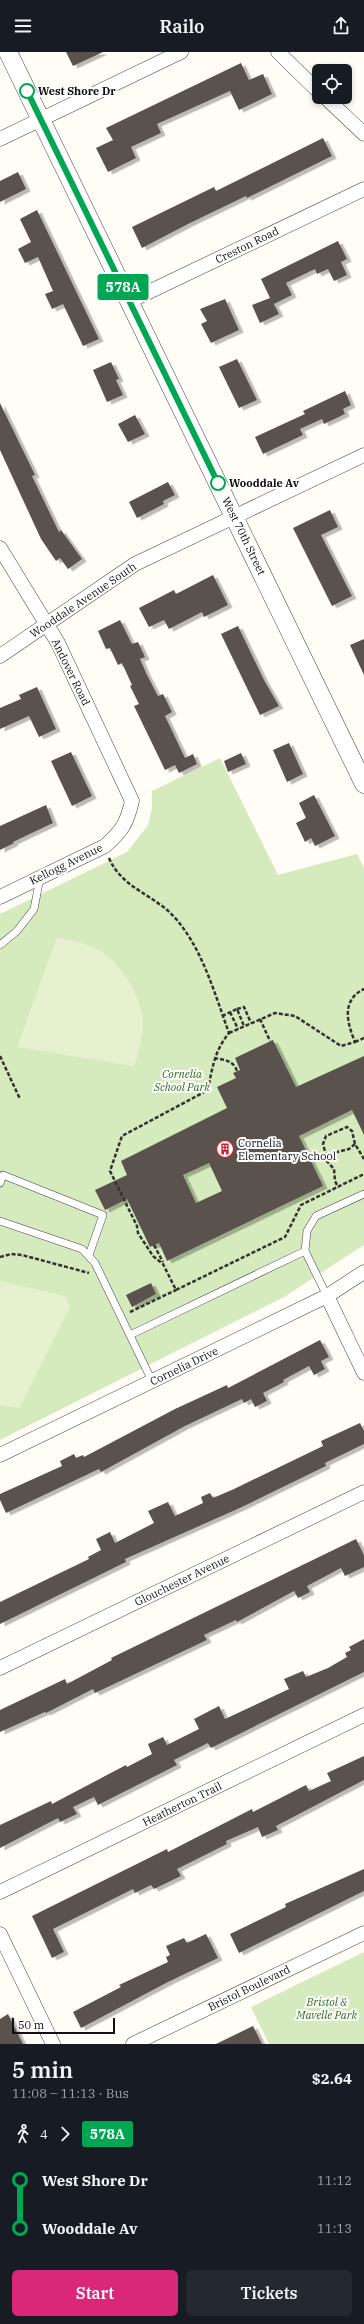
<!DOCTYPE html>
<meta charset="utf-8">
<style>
:root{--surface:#171b24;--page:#242831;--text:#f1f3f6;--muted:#9ea1a6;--accent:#db2777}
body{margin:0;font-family:"IBM Plex Serif",serif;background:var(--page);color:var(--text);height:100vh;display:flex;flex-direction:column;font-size:15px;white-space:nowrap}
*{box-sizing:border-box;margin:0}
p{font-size:13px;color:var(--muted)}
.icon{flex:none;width:22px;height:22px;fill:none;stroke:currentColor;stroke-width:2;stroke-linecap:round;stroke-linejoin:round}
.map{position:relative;height:1992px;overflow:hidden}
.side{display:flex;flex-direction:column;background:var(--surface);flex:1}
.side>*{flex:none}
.badge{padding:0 8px;border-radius:3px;font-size:14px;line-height:26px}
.controls{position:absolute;left:312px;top:12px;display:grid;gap:8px}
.controls a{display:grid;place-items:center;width:40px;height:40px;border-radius:6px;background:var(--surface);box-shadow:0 2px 6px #0003;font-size:20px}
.scale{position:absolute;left:12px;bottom:10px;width:103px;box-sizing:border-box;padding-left:4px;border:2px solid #111;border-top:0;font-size:11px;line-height:14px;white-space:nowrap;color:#111;-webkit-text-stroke:3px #fff;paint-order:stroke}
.map>.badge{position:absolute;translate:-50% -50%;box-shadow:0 0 0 2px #fff}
.legs{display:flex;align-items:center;gap:6px;height:44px;padding:0 12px;font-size:13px}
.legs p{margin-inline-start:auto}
.head{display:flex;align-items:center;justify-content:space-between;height:68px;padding:0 12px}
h1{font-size:22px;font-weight:600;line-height:30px}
.cta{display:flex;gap:8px;margin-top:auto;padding:8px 12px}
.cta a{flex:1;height:46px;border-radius:6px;background:var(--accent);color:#fff;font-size:16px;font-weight:600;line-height:46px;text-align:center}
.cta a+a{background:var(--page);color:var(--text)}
ul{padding:0 12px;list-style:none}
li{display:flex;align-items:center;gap:14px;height:48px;font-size:15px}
li i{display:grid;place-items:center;width:6px;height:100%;margin:0 5px;background:currentColor}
li i::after{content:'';width:10px;height:10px;margin:-5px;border:3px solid;border-radius:50%;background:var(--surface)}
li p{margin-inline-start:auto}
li:first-child i{background:linear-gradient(#0000 50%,currentColor 0)}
li:last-child i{background:linear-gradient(currentColor 50%,#0000 0)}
header{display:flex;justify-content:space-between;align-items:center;height:52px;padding:0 12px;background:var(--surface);font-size:18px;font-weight:600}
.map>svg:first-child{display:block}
</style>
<header><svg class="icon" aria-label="menu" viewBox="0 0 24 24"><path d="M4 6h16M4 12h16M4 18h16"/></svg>Railo<svg class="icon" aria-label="share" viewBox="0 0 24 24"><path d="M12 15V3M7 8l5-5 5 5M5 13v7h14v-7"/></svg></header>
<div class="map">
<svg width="364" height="1992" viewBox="0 0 364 1992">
<defs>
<filter id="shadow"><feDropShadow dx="4.5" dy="2.5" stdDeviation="0" flood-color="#0004"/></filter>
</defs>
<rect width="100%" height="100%" fill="#fffdf5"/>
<path fill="#d5ebbd" d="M220,706L278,823L357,802L364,816V1193L284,1245L0,1388V862L127,800L148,773L152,756V739Z
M364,1900V1992H269L251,1955Z"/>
<path fill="#e6f2cf" d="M57,885C72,888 88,892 101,899C122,912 143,947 143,972C143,986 138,1001 134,1014L17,995Z
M0,1229L65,1244L70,1254L19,1356L0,1353Z"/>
<path fill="#5a524d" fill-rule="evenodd" filter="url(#shadow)" d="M66,0H103L73,14Z
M241,11L249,28L263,22L272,42L239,58L230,39L157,72L161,81L131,95L136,106L108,120L96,96L113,88L106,76Z
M323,86L332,104L247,146L246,144L188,172L142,196L132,175L214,135L216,139Z
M18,120L26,137L0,150V129Z
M37,158L99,287L83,294L63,252L52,257L45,242L53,239L38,205L25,211L18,197L31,190L20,167Z
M338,189L347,207L341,210L347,223L334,229L328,217L317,222L315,217L286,231L292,243L274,252L279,262L260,271L252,253L270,246L261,227Z
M225,247L239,278L211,291L201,272L207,269L200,257Z
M237,307L257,348L239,356L219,315Z
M111,310L119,327L116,328L123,343L107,350L93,318Z
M345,339L351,353L343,357L345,362L324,372L322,367L300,377L303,383L263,402L255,385L305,362L303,359Z
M0,351L35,423L32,424L59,480L61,478L82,507L68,517L60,506L56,509L41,487L0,398Z
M135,363L145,382L128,390L118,372Z
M168,430L175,443L163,449L164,452L137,466L129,450Z
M330,458L338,475L321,483L352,544L332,554L293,476Z
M213,523L228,553L204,565L202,560L169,577L164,568L149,575L139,556L174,538L176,542Z
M120,568L132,592L138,590L145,605L140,607L147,623L158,644L163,642L172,660L165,664L185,706L193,702L197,712L179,721L175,713L165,718L134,654L139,652L130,634L132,633L122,611L118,613L110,596L106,597L98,579Z
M238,574L264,628L279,654L260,663L221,582Z
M364,587V623L350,593Z
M37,635L56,677L39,685L29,664L0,677V656L21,647L19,643Z
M289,691L303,722L287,730L273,698Z
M71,700L92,744L72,754L51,709Z
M241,701L246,712L228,720L224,709Z
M314,743L335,784L315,794L311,786L305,790L296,771L306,766L299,751Z
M46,753L53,771L13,790L14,791L0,798V774Z
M273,988L296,1035L364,1004V1083L352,1058L299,1084L323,1134L167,1209L159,1191L150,1195L127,1147L105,1158L95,1138L127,1123L121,1109L227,1056L217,1035L236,1026L233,1021L240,1018L235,1006ZM209,1111L222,1139L196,1151L183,1123Z
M151,1231L156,1242L132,1255L126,1243Z
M320,1288L329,1305L321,1309L325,1317L314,1323L309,1314L283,1328L284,1330L263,1341L267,1349L255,1355L251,1347L244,1351L242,1347L185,1374L101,1420L99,1417L6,1461L0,1448V1442L62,1414L60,1409L74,1402L76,1406L83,1403L84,1405L175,1357L227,1333L228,1336Z
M360,1371L364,1379V1392L325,1411L326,1414L242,1455L125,1507L126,1510L0,1572V1550L89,1507L88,1505L101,1498L96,1487L110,1480L115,1491L154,1471L148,1459L168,1450L175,1464L203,1451L201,1445L210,1441L213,1446L234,1437L323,1394L321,1389Z
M356,1487L364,1503V1515L345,1524L341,1516L307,1534L310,1540L298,1546L294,1539L237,1570L236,1568L204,1583L207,1588L95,1641L93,1637L46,1661L45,1660L0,1680V1658L65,1627L67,1632L112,1608L111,1606Z
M364,1587V1620L211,1696L208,1691L174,1708L177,1713L98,1753L94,1745L73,1755L77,1762L60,1770L58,1766L0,1796V1773L51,1749L52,1752L126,1713L127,1715L152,1702L148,1692L163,1685L167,1693L199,1677L194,1667L219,1654L225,1667L289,1637L284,1627L303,1619L306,1625L328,1616L347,1605L345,1601L351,1598L349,1595Z
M364,1704V1728L276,1774L278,1778L262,1785L258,1775L226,1789L227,1792L177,1817L181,1824L154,1837L151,1833L135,1841L133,1837L53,1877L64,1900L52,1906L32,1864L167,1797L168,1800L252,1757L253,1760L306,1733L309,1739L331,1729L327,1721Z
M364,1817V1839L239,1901L230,1882L286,1855L285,1852Z
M206,1882L218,1906L168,1930L81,1976L73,1960L121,1935L119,1933L168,1910L166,1905L170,1903L166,1894L184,1886L187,1891Z
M8,1962L23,1992H0V1967Z
M253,1974L262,1992H216Z"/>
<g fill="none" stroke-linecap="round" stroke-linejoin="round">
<defs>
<path id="service" d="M0,893L17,879L34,857L40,826
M0,1131L3,1123L103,1163L89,1203
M0,1169L82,1197L95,1211L152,1329
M305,1199L307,1179L316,1164L364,1142
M130,1283L305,1199L327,1244"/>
<path id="minor" d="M278,0L319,40
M325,45L364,82
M0,87L181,0
M130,249L364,137
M0,496L58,591L132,749C127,771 122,779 105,794L0,845
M0,604L135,512L364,403
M327,1244L364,1321
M0,1403L327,1244L364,1220
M0,1616L364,1440
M0,1840L364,1663
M0,1882L53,1992
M133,1992L364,1881"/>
<path id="tertiary" d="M8,0L364,732"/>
</defs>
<use href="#service" stroke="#444" stroke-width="8"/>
<use href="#minor" stroke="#444" stroke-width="15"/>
<use href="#tertiary" stroke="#444" stroke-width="19"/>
<path stroke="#333" stroke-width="2.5" stroke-dasharray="4 2" stroke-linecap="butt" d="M109,806C122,837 156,843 176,867C203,898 215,943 229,981C215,998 212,1016 208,1038L122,1084L110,1119L137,1174L138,1181L153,1204L163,1212L176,1238L285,1185L301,1153L364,1122
M237,957L244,955L251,971
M230,960L238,977
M222,964L237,957L244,974
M260,967L270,989
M229,981L275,961L295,964L341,994L355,990C347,971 341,948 364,937
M355,990L364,986
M0,1004L20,1047
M214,1006C225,1008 233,1008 237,1019
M355,1092L349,1097L326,1103L323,1092L326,1084L347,1075L352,1079L355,1092L364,1107
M326,1103L325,1107L334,1117L335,1129L338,1135
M154,1193L163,1210
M0,1205L11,1202L22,1203L89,1221
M130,1260L176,1238"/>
<use href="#service" stroke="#fff" stroke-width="7"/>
<use href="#minor" stroke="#fff" stroke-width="14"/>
<use href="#tertiary" stroke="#fff" stroke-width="18"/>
</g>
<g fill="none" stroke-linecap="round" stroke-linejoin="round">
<defs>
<path id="line-1" d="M27,39L218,431"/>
</defs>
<use href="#line-1" stroke="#fff" stroke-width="9"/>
<use href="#line-1" stroke="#00a651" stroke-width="6"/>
</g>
<defs>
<symbol id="building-ring" viewBox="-11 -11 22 22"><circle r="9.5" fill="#fff" stroke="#c4262e" stroke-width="1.5"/><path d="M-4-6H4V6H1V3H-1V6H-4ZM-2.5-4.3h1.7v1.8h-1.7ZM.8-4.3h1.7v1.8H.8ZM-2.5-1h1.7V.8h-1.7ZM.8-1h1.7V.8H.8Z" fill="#c4262e"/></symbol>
</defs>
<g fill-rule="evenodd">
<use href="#building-ring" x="215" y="1087" width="20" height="20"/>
</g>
<g fill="#fff" stroke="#00a651" stroke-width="2">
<circle cx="27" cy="39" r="7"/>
<circle cx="218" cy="431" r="7"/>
</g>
<g text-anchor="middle" stroke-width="4" stroke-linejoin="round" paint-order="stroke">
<g font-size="11" font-weight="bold" fill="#111" stroke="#fff" text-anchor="start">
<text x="38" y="43">West Shore Dr</text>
<text x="229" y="435">Wooddale Av</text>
</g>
<g font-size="11" fill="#111" stroke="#fff">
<text transform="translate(247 193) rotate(-26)" y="4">Creston Road</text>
<text transform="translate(244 484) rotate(64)" y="4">West 70th Street</text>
<text transform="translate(83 548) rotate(-34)" y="4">Wooddale Avenue South</text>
<text transform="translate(71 620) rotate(64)" y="4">Andover Road</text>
<text transform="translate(66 812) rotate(-26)" y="4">Kellogg Avenue</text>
<text transform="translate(184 1314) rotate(-26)" y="4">Cornelia Drive</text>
<text transform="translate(182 1528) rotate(-26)" y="4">Glouchester Avenue</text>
<text transform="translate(182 1752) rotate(-26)" y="4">Heatherton Trail</text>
<text transform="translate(249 1936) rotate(-26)" y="4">Bristol Boulevard</text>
</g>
<g font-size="11" font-style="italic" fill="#2f6b1f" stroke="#fff">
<text x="182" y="1026">Cornelia<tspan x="182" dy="13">School Park</tspan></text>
<text x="327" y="1954">Bristol &amp;<tspan x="327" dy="13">Mavelle Park</tspan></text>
</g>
<g font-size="11" fill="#111" stroke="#fff" text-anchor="start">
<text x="238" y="1095">Cornelia<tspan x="238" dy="13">Elementary School</tspan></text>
</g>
</g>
</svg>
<div class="controls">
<a><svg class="icon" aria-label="locate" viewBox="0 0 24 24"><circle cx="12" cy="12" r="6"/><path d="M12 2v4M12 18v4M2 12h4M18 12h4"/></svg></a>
</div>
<div class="scale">50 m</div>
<b class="badge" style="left:123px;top:235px;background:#00a651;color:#fff">578A</b>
</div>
<section class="side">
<div class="head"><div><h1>5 min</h1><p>11:08 – 11:13 · Bus</p></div><b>$2.64</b></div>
<div class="legs"><svg class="icon" aria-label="walk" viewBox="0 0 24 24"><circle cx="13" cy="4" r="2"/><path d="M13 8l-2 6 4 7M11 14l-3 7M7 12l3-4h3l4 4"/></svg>4<svg class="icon" aria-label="forward" viewBox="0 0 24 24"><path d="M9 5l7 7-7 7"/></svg><b class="badge" style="background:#00a651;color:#fff">578A</b></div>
<ul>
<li><i style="color:#00a651"></i><b>West Shore Dr</b><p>11:12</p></li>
<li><i style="color:#00a651"></i><b>Wooddale Av</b><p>11:13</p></li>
</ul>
<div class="cta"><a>Start</a><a>Tickets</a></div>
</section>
